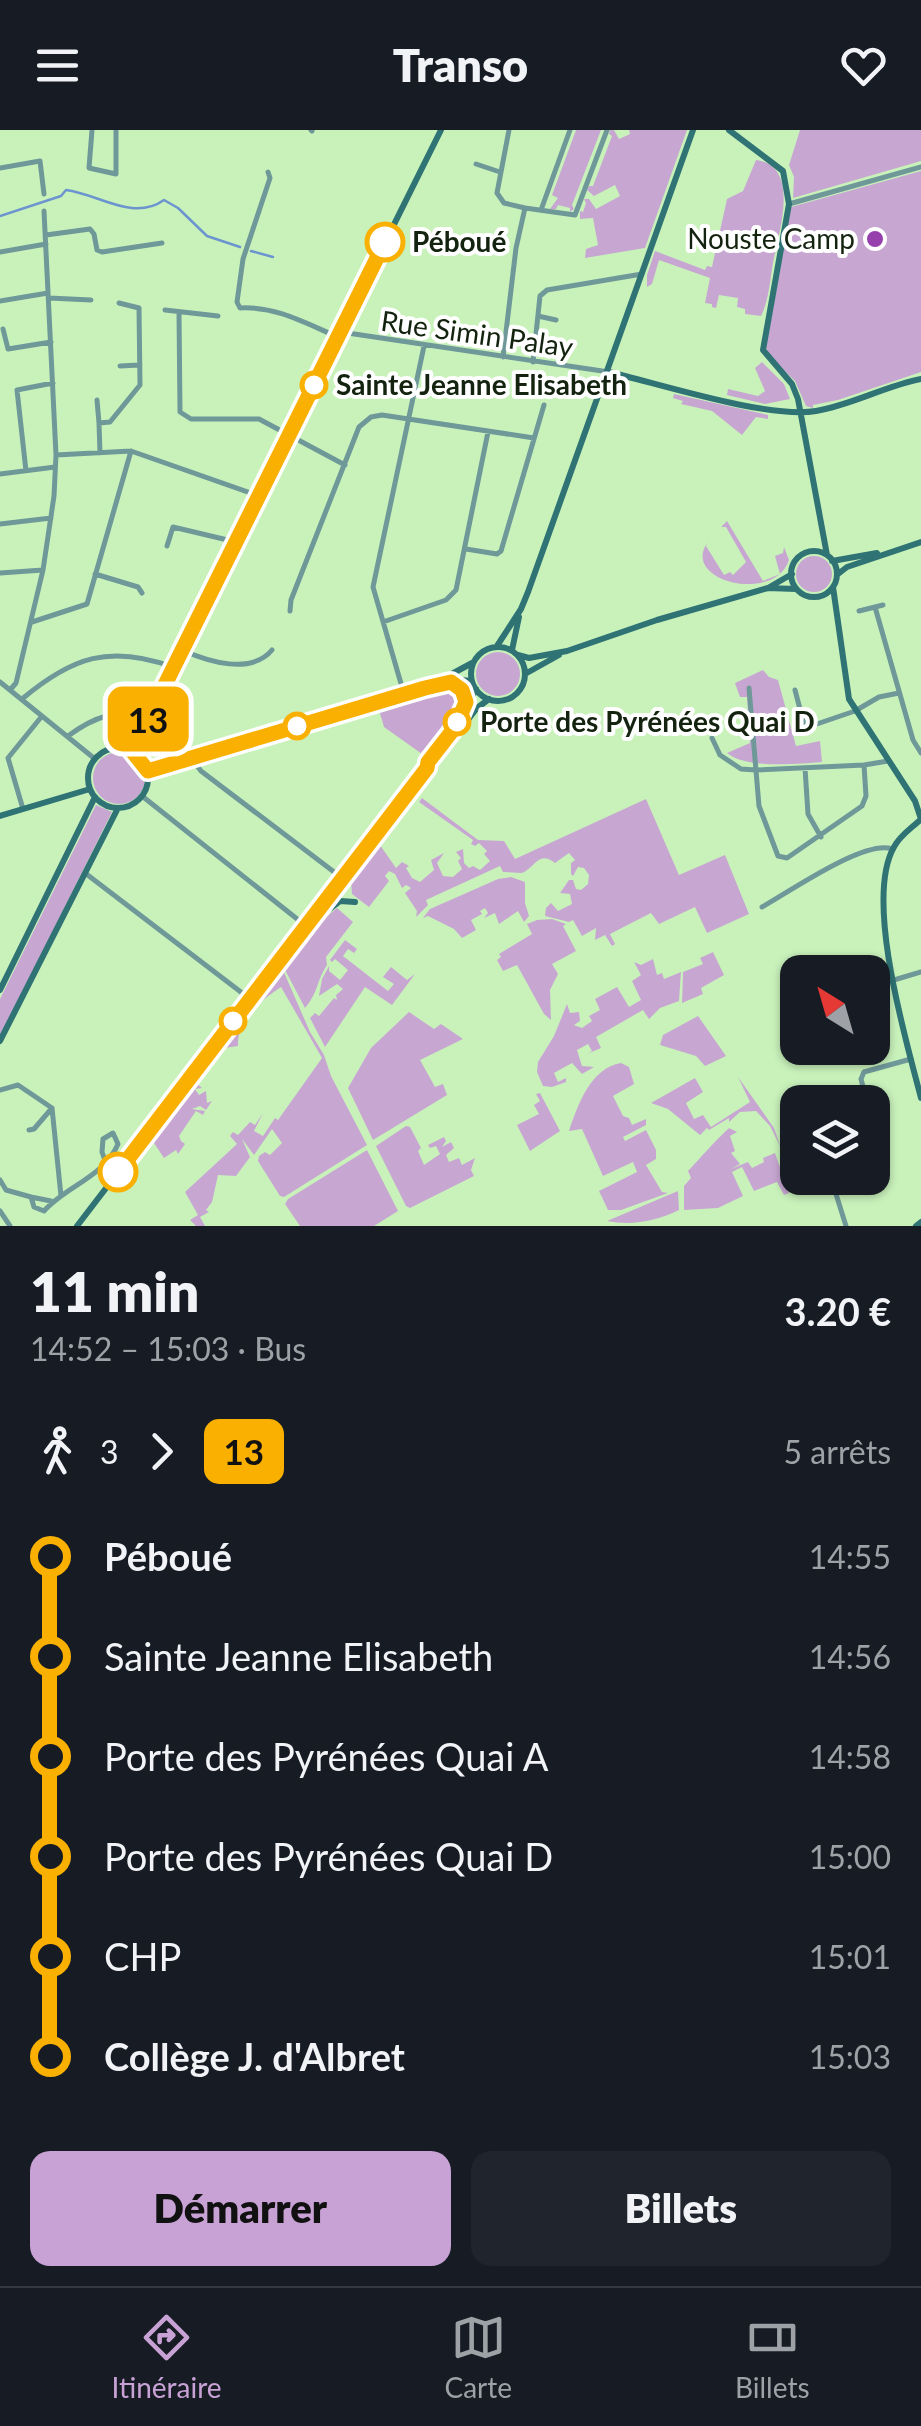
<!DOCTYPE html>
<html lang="fr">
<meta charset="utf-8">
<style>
:root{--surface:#171b24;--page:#20242c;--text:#f1f3f6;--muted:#9ea1a6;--line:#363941;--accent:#c8a2d5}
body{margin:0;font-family:Lato,sans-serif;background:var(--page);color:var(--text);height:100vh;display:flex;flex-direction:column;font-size:38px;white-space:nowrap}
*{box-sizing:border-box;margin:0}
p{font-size:32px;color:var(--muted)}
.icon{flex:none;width:55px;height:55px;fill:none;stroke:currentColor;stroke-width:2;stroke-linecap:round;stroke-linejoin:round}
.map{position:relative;height:1096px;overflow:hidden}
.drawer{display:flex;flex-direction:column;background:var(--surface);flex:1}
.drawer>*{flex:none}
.badge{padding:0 20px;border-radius:15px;font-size:35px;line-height:65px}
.needle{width:65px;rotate:323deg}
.controls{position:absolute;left:780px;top:825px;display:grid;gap:20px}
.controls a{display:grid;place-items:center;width:110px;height:110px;border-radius:20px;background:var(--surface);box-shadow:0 2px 8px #0004;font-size:50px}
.map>.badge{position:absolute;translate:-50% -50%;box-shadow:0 0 0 5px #fff}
.legs{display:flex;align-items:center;gap:15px;height:110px;padding:0 30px;font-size:32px}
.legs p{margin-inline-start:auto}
.headline{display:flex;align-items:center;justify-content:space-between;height:170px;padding:0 30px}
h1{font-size:55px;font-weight:800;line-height:75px}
.button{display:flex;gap:20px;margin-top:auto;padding:20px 30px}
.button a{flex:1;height:115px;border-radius:20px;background:var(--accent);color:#111;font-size:40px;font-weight:800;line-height:115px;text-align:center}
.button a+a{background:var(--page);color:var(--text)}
ul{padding:0 30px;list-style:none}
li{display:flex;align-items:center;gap:35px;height:100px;font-size:38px}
li i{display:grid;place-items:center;width:15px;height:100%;margin:0 12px;background:currentColor}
li i::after{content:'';width:25px;height:25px;margin:-12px;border:8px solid;border-radius:50%;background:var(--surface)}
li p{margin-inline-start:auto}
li:first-child i{background:linear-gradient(#0000 50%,currentColor 0)}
li:last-child i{background:linear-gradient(currentColor 50%,#0000 0)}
header{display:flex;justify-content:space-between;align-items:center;height:130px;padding:0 30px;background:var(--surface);font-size:45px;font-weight:800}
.tabs{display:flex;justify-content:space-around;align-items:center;height:140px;border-top:2px solid var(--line);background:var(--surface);font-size:28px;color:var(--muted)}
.tabs a{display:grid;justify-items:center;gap:5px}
.tabs .selected{color:var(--accent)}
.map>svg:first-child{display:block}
</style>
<header><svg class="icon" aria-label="menu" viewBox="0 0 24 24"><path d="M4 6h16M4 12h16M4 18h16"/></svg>Transo<svg class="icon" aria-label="heart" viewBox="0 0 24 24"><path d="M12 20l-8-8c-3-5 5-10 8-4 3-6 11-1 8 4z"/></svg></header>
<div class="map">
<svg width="921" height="1096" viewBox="0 0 921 1096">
<rect width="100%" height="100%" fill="#c9f2bb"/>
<path fill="#c7a7d2" d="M576,0H601L572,75L574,79L570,82V78L558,75L556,79H550L558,68L552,65Z
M610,0H614L619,9L630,4L629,0H687L645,118L585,128L586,119L598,115L593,88L580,89V81L583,82L586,73L584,69H589L596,79L620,66L615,55L594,66L587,60L589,56H593L612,6L609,4Z
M800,0H921V31L793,68L794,47L789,35Z
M756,30C802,36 778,104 773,133C770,150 769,170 761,186L745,184V179L737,177L738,168L719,165L716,178L712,177V174L705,173L710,148L659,130L652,154L647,157V145L655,121L705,140L707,136L712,137L727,69L743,61Z
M921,41V242L838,270L813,275V278L806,276L795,251L772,229L766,218L791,77Z
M762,232L784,254L790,269L765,274L727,265L728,259L758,266L765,261L755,238Z
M674,264L768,285V289L756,287L742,305L712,281L681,274L683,271L673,268Z
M727,391L763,451L780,444L775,426L783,423L784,417L789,430C774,475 679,450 708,412L706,416L724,445L730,442L733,445L746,432L726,397H721Z
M796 444a18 18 0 1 1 36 0a18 18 0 1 1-36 0Z
M476 544a22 22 0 1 1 44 0a22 22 0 1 1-44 0Z
M763,540L769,547L778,550L796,616L820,611L822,632C797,634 746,639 727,623L750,613L747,567H740L735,553Z
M454,557C468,580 437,605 422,624L384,597L379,580Z
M93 648a26 26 0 1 1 52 0a26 26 0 1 1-52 0Z
M422,668L478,710L504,711L515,729L646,669L679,745L725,725L749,784L707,803L695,777L659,794L651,783L610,804L615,814L612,816L605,805L595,810L596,798L582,806L573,790L569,792L545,786L546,778L551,773L558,781L572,774L570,764L560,763L569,750H573L576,759L581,760L588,754L589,745L584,738L578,737L573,746L571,744V733L575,730L569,723L555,733C538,720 536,737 522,743L503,742L500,736L426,770L428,775L416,787L417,781L405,763L411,758L406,755L402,758L395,744L389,741L385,746L389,751L369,777L352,764L351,751L380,715L396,738L402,732L409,736L406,738L412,748L420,752L434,740L431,730L444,723L437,733L443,746L453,747L462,739L458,731L461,728L456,722L463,719L464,733L469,738L473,736L480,740L490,731L484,724L487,721L479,713L475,716L471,714L473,710L419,672Z
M96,675L112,682L0,907V869Z
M511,747L525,752V773L529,786L524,792L518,781L499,794L495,783L484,788L488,783L485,778L480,781L482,784L471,790L476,800L462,808L454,799L428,786L423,788L430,779L498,749Z
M337,778L353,792L326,827L327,835C316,852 319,861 305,878L284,838L317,795Z
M552,789L566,794L563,796L576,821L552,834L558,844L550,860L551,890L544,884L517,835L503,841L497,830L501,827L499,824L532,804L527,794L537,790Z
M345,810L357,819L354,823L348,819L343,826L388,861L394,854L383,847L391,837L407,850L415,844L392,875L365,857L325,917L310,888L315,883L319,886L334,868L337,870L336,865L343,859L337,854L319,866L322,849L329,836V841L340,850L348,840L335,829L332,832L330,830Z
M713,822L724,845L701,858L703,864L682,873L683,842L703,834L700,828Z
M653,829L657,845L662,843L664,849L681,842L679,871L660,878L649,889L643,880L596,907L601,918L587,924L592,921L588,914L577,920L582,936L594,937L582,944L572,933L554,943L558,952L566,948V952L552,957L543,956L537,942L538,932L554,906L567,874L570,883L579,882L580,891L574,895L582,898L592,891L589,886L600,880L595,869L617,857L629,877L641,870L632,851L641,845L634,832L641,835Z
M283,840L310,902L324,925L331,946L367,1015L284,1067L280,1066L258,1031L259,1026L265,1022L270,1025L282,1013L272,999L254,1025L242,1009L250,1027L236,1046L218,1045L212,1072L206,1080L209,1082L200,1087L205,1096H196L190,1090L198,1085L185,1062L237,1014L230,1006L233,1002L238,1005L250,992L255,995L263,983L254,1001L263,1006L275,988L278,990L322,928L281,857C261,870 237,890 238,916L224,918V922L219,923Z
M409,882L434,899L441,894L463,909L420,930L435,957L443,954L447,965L373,1010L348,958L371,918Z
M698,886L726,926L705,936L696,926L660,915L663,905Z
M621,933L629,937L634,954L613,966L623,986L629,988L632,995L646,989V995L623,1007L625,1011L646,1000L656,1020V1029L646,1035L662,1062L668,1063L621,1080H608L599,1061L637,1042L633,1032L603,1046L582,999L569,1001C578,974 591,938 621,933Z
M738,947L774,998L781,1018L770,996L756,981L740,982L729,992V988L709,1000L707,998L700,1005L668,979L651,973L695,948L703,962L686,973L694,989L703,985L711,997L750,972Z
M196,953L202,958L195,959L199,965L206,961L207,973L212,971L206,980L200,976L192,979L205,981L203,985L196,981L179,1006L181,1011L185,1014L178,1024L176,1020L164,1028L152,1010Z
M540,963L560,1001L530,1021L517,995L539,984L534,975L540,971L536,964Z
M406,996L410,997L421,1018L418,1021L424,1035L440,1024L436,1016L430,1018L428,1015L444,1007L446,1011L442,1017L451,1012L454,1018L446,1025L449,1032L459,1028L462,1035L475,1028L471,1040L474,1046L410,1078L406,1076L376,1016Z
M729,998L737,1002L730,1006L735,1021L731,1023L740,1034L731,1039L748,1032L752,1038L764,1032L763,1028L775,1023L789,1063L784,1065L777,1052L754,1061L742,1037L732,1042L743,1066L718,1078L684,1080V1056L691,1048L688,1041C702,1026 714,1012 729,998Z
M367,1020L398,1081L374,1096H300L285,1074L288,1069Z
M678,1061L679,1080C656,1091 632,1096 607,1091Z"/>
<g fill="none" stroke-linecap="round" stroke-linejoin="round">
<path stroke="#6c94cf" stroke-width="2.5" d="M0,86L61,66L66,60C99,64 133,92 164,70L178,78L207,106L240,117
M251,121L273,127"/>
<path stroke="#6f9899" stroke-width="5" d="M92,0L89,38L116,44V0
M311,0L312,1
M476,34L500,42
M0,38L40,31L44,64
M268,42L270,48L243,129L237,172L240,178C276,176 305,193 338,207
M789,74L921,37
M525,78L575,85L607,0
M541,80L570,0
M46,105L90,99L94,104L97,120L102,122L162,113
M0,122L46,114
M49,168L91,170
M0,171L48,163
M165,180L218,186
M179,182L180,282L191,289H259L345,335
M538,186L556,190
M3,199L8,219L51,212
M341,202L609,242
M503,227L516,118L525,78L504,73L497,63L509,0
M533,232L540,166L547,160L642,144
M120,236L140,235
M97,270L99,293
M100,323L99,293L110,292L140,255L139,178L119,173
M56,325L131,321L259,366
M26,341L17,260L53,253
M0,344L55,337
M0,394L51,388
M167,416L173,397L236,412
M466,419L497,424L501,421L544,275
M0,443L43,440
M95,444L138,457L142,463
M875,477L913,610L921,623
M290,481L291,470L359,297L371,287L382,285L534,308
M859,481L883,475
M32,492L87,474L131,321
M383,492L446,470L456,460L488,302
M182,520C209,532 251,545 272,520
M0,552L95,629
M749,558L759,676L778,726L787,728L862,676L866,666L864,635
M10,560L16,553L43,440L54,366L56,325L44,81
M795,560L805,598L855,581L879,567L899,563
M404,564L373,457L424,216
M22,569C72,527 110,514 173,537
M68,606C94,587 116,578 147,589
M712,608L720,625
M720,625L741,639L756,640L864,635L888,631
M191,628L201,641L342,748
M805,638L808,684L821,707
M142,666L306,796
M23,679L8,628L42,586
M85,743L250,869
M762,777C789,762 865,709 892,719
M894,850L921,842
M0,960L18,955L52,978L61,1066
M867,972L861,949L864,942L911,929
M872,993L876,1005L872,1011
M29,1000L34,999L52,978
M831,1048L846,1096
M0,1050L6,1060L31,1067L34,1077L44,1081C66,1056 104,1047 118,1014L113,1003L103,1009L102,1022L106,1033
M31,1067L51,1071
M0,1081L10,1096"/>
<path stroke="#2f7374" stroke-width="6" d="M729,0L783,41L789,74L763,220L792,254L798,269L827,425
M609,242C660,254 768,289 816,281C852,275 885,256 921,249
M791 444a23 23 0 1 1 46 0a23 23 0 1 1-46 0Z
M832,431L877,423
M838,444L847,437L921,412
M833,457L849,569L915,671L921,689C912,698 900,705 894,717C864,769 906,910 921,968
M768,458L796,459
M497,516L521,479L528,462L693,0
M471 544a27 27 0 1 1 54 0a27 27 0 1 1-54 0Z
M512,520L519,487
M518,525L529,528L567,521L657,490L768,458L792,444
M525,544L559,525
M435,553L472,533
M88 648a30 30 0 1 1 60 0a30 30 0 1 1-60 0Z
M132,621L441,0
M427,638L428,632L462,586L476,559
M147,641L425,558L461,550L472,551
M0,686L90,659
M311,793L340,771L355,772
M0,860L95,667
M0,911L118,678
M77,1096L427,639L433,635L477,578L489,569
M916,1096L921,1092"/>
</g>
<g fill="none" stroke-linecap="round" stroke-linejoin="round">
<defs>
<path id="line-1" d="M118,1042L427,638L428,632L456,596L466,572L462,560L451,552L425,558L148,641L132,621L385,112"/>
</defs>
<use href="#line-1" stroke="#fff" stroke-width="22"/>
<use href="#line-1" stroke="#f9b000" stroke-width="15"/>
</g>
<circle fill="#9540ad" stroke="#fff" stroke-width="4" cx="875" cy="109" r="10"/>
<g fill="#fff" stroke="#f9b000" stroke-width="5">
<circle cx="385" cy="112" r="18"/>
<circle cx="314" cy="255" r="12"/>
<circle cx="457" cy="592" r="12"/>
<circle cx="297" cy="596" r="12"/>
<circle cx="233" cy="891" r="12"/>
<circle cx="118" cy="1042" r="18"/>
</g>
<g text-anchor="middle" stroke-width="8" stroke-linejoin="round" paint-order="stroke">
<g font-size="28" fill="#14230f" stroke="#fff" text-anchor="end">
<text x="855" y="119">Nouste Camp</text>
</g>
<g font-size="28" font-weight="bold" fill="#14230f" stroke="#fff" text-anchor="start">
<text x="412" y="122">Péboué</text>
<text x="336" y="265">Sainte Jeanne Elisabeth</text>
<text x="480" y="602">Porte des Pyrénées Quai D</text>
</g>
<g font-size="28" fill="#14230f" stroke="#fff">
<text transform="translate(477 204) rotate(8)" y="10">Rue Simin Palay</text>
</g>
</g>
</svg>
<div class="controls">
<a><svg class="needle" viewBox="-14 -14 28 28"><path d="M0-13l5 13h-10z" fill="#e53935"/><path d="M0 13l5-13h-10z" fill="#9ea1a6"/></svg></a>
<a><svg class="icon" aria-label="layers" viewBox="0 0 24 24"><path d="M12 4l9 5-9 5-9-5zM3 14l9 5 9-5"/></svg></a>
</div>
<b class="badge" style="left:148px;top:589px;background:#f9b000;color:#111">13</b>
</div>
<section class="drawer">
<div class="headline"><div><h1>11 min</h1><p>14:52 – 15:03 · Bus</p></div><b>3.20 €</b></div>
<div class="legs"><svg class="icon" aria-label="walk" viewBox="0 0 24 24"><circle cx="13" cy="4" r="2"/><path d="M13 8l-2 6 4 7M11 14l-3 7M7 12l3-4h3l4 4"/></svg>3<svg class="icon" aria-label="forward" viewBox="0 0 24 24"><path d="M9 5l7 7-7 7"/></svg><b class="badge" style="background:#f9b000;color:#111">13</b><p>5 arrêts</p></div>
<ul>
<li><i style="color:#f9b000"></i><b>Péboué</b><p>14:55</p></li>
<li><i style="color:#f9b000"></i><span>Sainte Jeanne Elisabeth</span><p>14:56</p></li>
<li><i style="color:#f9b000"></i><span>Porte des Pyrénées Quai A</span><p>14:58</p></li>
<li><i style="color:#f9b000"></i><span>Porte des Pyrénées Quai D</span><p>15:00</p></li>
<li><i style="color:#f9b000"></i><span>CHP</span><p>15:01</p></li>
<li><i style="color:#f9b000"></i><b>Collège J. d'Albret</b><p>15:03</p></li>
</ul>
<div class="button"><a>Démarrer</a><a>Billets</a></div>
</section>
<nav class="tabs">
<a class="selected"><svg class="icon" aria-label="directions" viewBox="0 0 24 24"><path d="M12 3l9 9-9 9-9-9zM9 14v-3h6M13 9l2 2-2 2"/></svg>Itinéraire</a>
<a><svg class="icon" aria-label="map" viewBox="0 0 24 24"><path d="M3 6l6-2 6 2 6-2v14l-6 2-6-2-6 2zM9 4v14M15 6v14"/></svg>Carte</a>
<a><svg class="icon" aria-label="tickets" viewBox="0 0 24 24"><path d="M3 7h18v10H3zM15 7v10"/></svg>Billets</a>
</nav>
